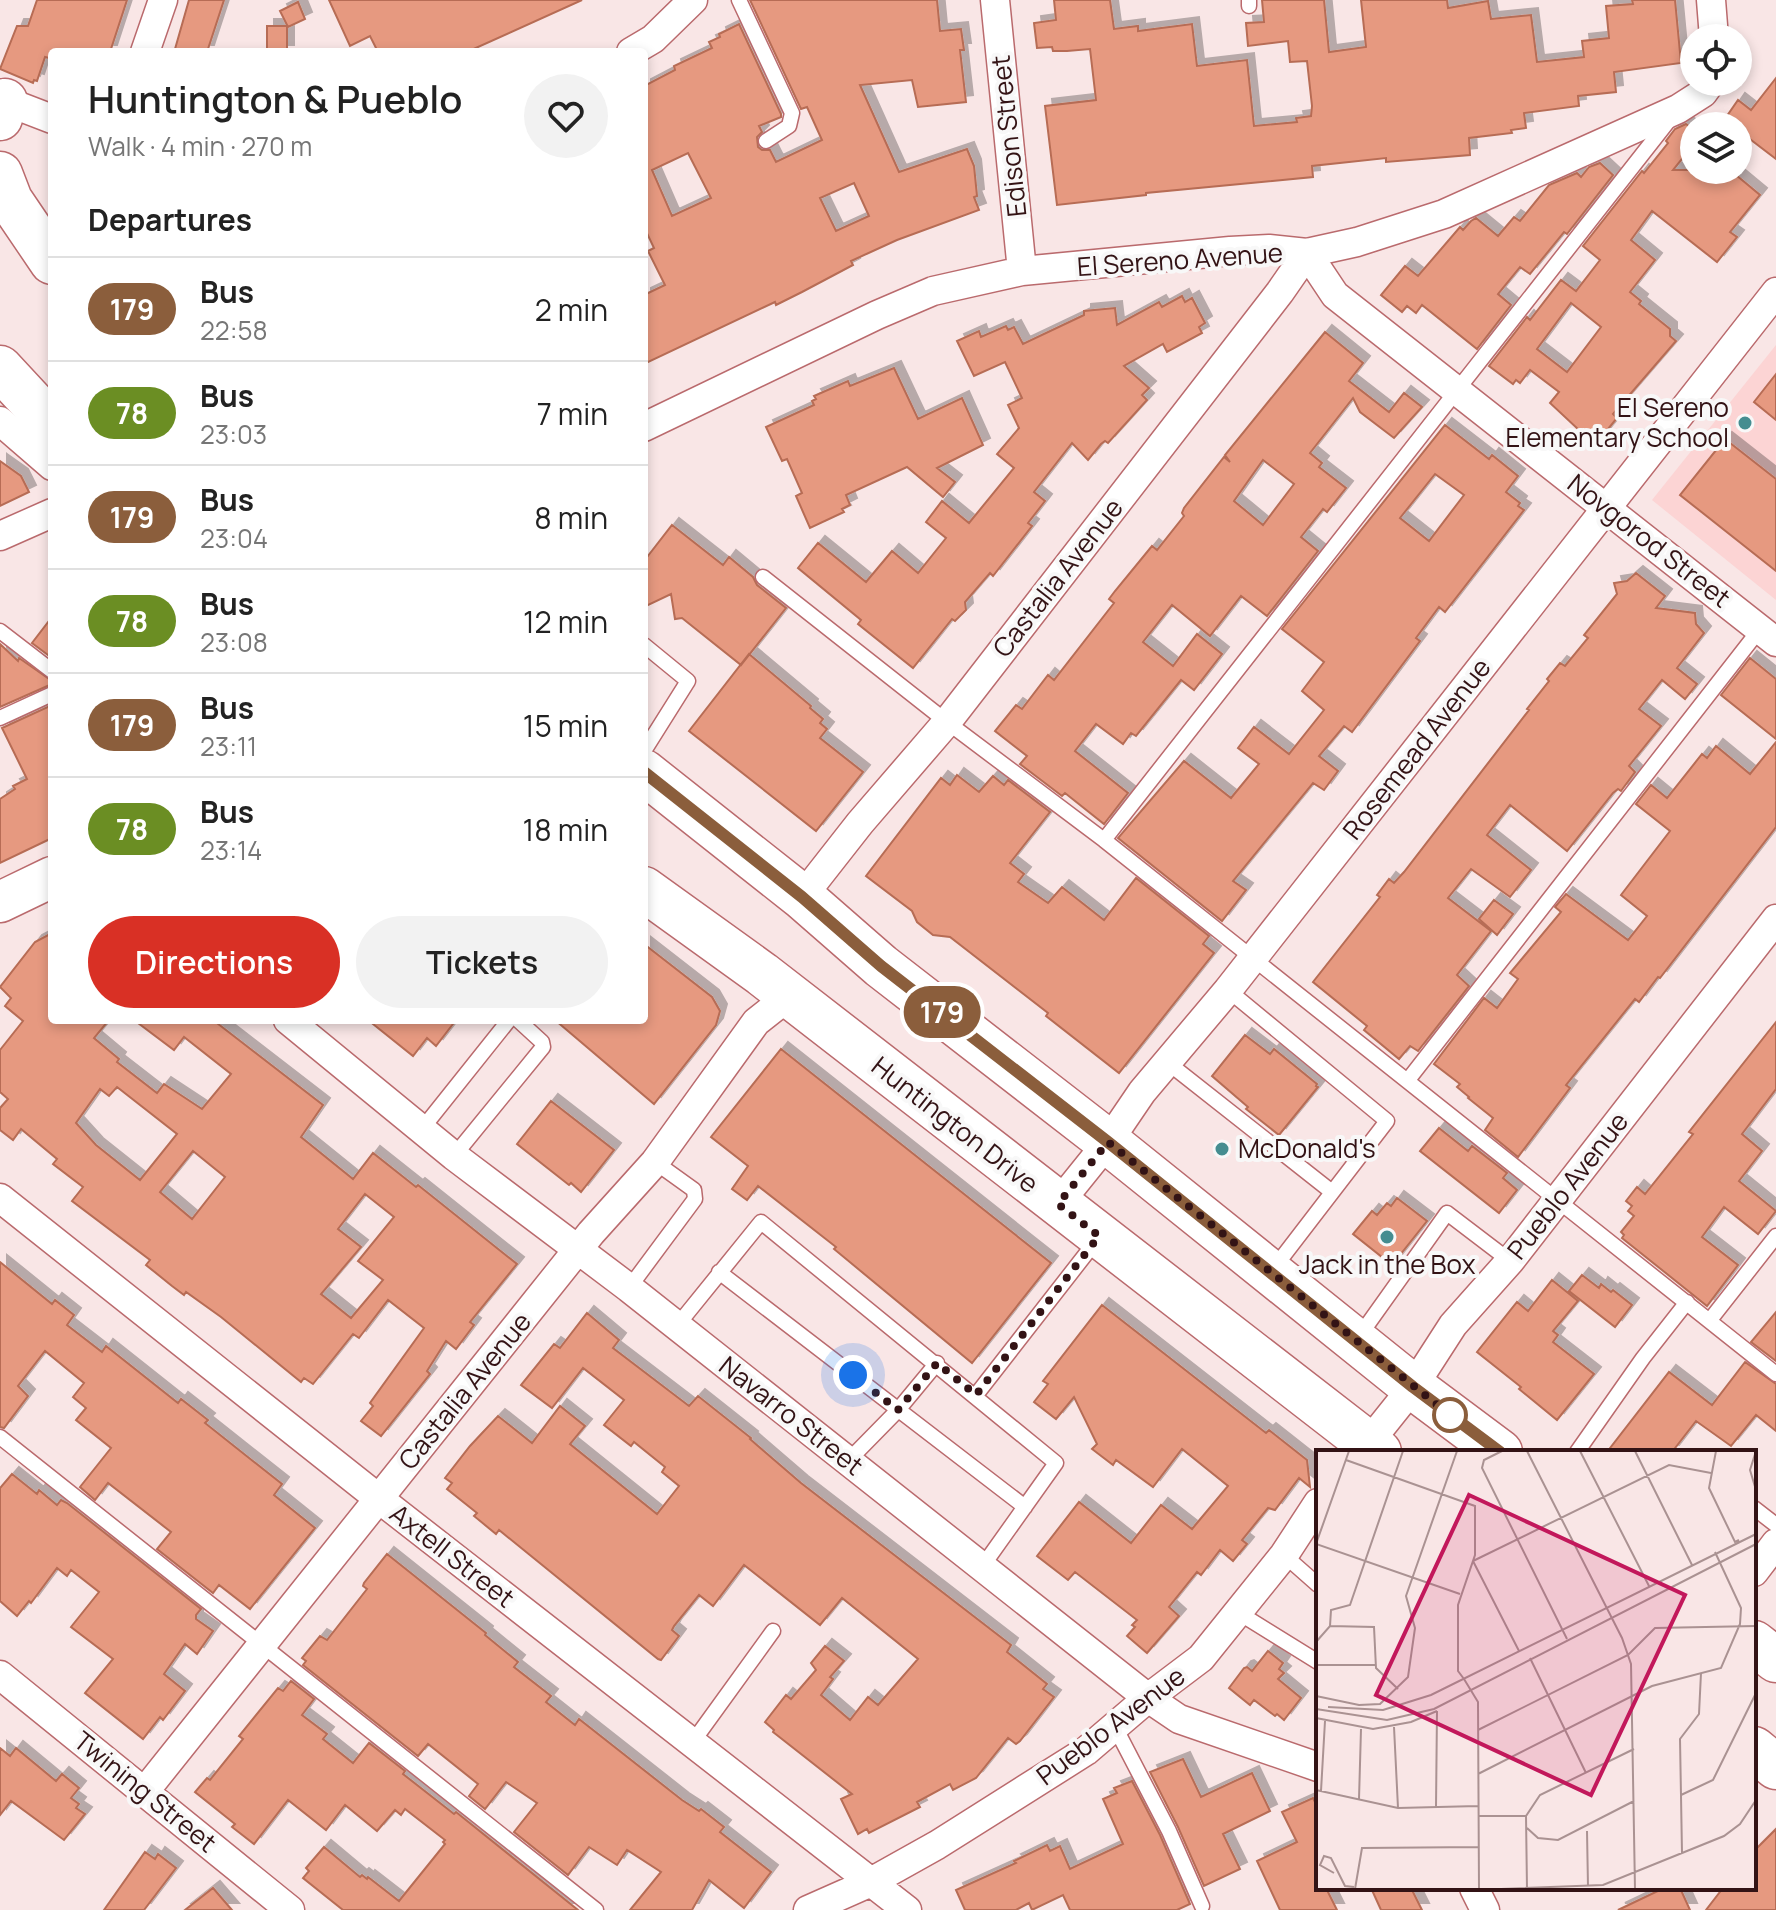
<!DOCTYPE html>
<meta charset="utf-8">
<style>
:root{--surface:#fff;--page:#f2f2f2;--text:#222;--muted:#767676;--line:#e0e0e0;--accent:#d93025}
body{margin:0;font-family:Manrope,sans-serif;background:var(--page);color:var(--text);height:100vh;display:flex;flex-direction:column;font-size:30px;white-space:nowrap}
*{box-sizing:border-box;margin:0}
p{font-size:26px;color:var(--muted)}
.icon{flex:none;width:44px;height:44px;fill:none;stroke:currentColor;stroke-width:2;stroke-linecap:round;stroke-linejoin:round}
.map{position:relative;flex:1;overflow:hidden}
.side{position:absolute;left:48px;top:48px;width:600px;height:976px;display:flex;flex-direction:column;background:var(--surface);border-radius:8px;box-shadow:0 4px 12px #0003}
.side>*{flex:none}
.badge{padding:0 16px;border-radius:26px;font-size:28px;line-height:52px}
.controls{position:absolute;left:1680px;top:24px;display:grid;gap:16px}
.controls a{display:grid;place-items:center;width:72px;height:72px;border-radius:50%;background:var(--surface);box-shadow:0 4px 12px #0003;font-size:40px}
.you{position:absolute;width:40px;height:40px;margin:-20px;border:6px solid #fff;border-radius:50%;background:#1a73e8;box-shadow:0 0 0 12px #1a73e833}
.map>.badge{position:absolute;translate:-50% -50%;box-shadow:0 0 0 4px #fff}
h2{padding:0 40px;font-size:30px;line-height:72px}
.round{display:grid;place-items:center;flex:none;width:84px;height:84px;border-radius:42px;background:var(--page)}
.summary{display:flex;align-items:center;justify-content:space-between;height:136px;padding:0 40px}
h1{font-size:38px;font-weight:600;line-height:60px}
.button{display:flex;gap:16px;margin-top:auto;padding:16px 40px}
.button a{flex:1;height:92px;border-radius:48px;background:var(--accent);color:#fff;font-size:32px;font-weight:600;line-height:92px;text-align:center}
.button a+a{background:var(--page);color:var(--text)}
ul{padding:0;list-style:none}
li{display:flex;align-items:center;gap:24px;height:104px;padding:0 40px;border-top:2px solid var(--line)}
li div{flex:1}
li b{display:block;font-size:30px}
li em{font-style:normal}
li .badge{min-width:88px;font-weight:700;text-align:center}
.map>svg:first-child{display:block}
</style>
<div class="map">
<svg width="1776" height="1910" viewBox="0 0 1776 1910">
<defs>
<filter id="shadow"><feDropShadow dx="7" dy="-7" stdDeviation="0" flood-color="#0004"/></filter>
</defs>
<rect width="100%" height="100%" fill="#f9e6e6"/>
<path fill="#fcd4d4" d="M1776,345V600L1652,500Z"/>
<path fill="#e69980" stroke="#b76c54" stroke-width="2" fill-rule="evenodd" filter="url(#shadow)" d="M37,0H127L110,52H51L49,58L45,57L37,81L34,80L33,83L0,69L17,26H28Z
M189,0H224L207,52H186L175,49Z
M329,0H582L467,52H378L370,36L350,46Z
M750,0H937L940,31L961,29L964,50H960L966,102L918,107L912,80L860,85L899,172L967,149L974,166L977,196L974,197L979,210L897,240L851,261L853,265L802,292L776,305L775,302L644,364V295L665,285L648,251L654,248L644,227V86L675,70L674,66L712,48L709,42L720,37L719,34L739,24L781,114V117L759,126L762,132L757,137L758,147L762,150H770L776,162L822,140L807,107L801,109ZM688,153L711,198L672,216L652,170ZM854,183L869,216L836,231L820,198Z
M1054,0H1110L1114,29L1138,26V31L1192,24L1197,66L1247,60L1254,126L1297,122L1296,118L1311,116L1312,106L1307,61L1290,62L1288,41L1248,46L1246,23L1264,22L1262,0H1324L1329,52L1366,47L1361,0H1447L1448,8L1488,1L1491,19L1531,15L1537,62L1584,57L1582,41L1609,38L1606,6L1633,4L1632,0H1675L1681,63L1614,72L1616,92L1578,96L1579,106L1524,113L1526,128L1511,130L1512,133L1469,138L1470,155L1386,162V158L1312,166L1313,177L1146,193V195L1057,205L1045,106L1096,100L1090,49L1067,51H1053L1052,47L1037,48L1034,23L1056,20Z
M298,2L305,19L288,27L280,11Z
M267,26H287V52H267Z
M1776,78V159L1738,130V126H1720L1738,100L1751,110Z
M1686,124L1694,130V144L1673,170H1730L1760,195L1730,232L1737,237L1717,262L1652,211L1631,240L1655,260L1630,292L1641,301L1639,304L1670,329V336L1676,341L1613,414L1617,418L1595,445L1550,403L1559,392L1530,370L1520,383L1516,380L1513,384L1489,366L1527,317L1530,320L1561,280L1576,291L1600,260L1583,246L1642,171L1644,173L1668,143L1666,141L1675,129ZM1571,303L1601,327L1567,372L1537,349Z
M1600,163L1613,175L1567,234L1564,232L1530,274L1520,267L1498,294L1511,305L1477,349L1422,305L1416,313L1407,306L1402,312L1381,295L1405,266L1418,276L1460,227L1463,230L1471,221L1476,218L1498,236L1514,217L1520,221L1549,185L1577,173L1581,177L1589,167Z
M1182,296L1185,302L1192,298L1205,323L1199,327L1202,333L1167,352L1163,344L1124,366L1149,388L1142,395L1147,400L1108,443L1105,441L1101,444L1088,460L1072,443L1034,492L1045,501L1028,523L1032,526L993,576L990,573L965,602L966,610L955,621L952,619L913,668L858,624L861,620L798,568L818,543L866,582L892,551L918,573L946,538L926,522L942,501L969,523L1014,468L997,454L1019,428L1008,405L1022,398L1005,362L974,376L957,341L979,331L981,337L1006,326L1008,330L1014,327L1023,344L1084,315V311L1115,308L1117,325L1159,302L1162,307Z
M1325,332L1363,363L1349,381L1389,412L1404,393L1422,407L1394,438L1360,412L1353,398L1310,453L1322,463L1319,467L1346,488L1327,512L1323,509L1301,537L1318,551L1267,616L1241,596L1210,636L1172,605L1143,642L1173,666L1197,634L1222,654L1194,690L1181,680L1136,736L1131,733L1123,744L1096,724L1075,751L1128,793L1104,824L1065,793L1062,796L1020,764L1027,756L995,731L1016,705L1022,709L1048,675L1054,680L1114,603L1109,599L1115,591L1152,546L1157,550L1184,516L1182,513L1184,508L1224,457L1230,462L1225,455ZM1263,460L1294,484L1263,525L1234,501Z
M894,368L918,419L962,398L983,445L937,468L955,482L943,497L907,467L846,495L850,505L842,509L844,512L810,528L796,496L802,493L787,459L782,461L766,427L814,405L812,401L816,399L814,396L848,381L850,386Z
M1776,374V420L1754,402Z
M1445,425L1489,459L1492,455L1518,476L1506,492L1520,503L1518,506L1524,510L1445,612L1439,607L1416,638L1420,641L1352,732L1344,726L1319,756L1338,771L1324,790L1313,783L1233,881L1246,890L1222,921L1118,838L1184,761L1231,798L1259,764L1238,748L1254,727L1289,754L1324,710L1302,691L1324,662L1282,629ZM1435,474L1464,495L1429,541L1400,518Z
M1725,439L1776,479V571L1680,495Z
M0,461L21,476L29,492L0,506Z
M672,525L723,565L729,557L753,577L757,585L786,608L741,665L682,618L675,619L671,594L644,607V561Z
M1636,573L1665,596L1656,608L1695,613L1696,624L1704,633L1677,668L1697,684L1685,699L1662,680L1639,709L1661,726L1629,766L1635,772L1621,791L1618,789L1613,793L1567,851L1510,805L1487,835L1531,870L1510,897L1471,869L1448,898L1491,931L1457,975L1469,986L1418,1051L1410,1046L1399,1059L1364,1030L1367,1026L1313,982L1380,897L1377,895L1389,879L1394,883L1404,872L1529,710L1527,709L1549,681L1547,679L1560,663L1565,666L1588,638L1584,635L1617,594L1614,583L1627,581Z
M52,617V658L32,643Z
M0,644L18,661L19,658L52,681V684L0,707Z
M749,654L811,706L810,708L823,719L820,723L827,729L820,738L863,772L816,831L689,731Z
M1750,658L1776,679V739L1721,695Z
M52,705V838L0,863V799L15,789L13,786L27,779L2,728Z
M1776,742V827L1660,978L1658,977L1639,1002L1635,999L1566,1085L1570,1088L1518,1157L1485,1130L1493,1118L1468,1098L1469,1097L1457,1087L1460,1084L1434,1064L1484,998L1497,1008L1518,979L1510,973L1561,912L1555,907L1566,894L1628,940L1647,916L1621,895L1670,831L1636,804L1651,785L1667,798L1702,754L1707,758L1716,746L1750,774Z
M957,775L979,792L993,776L1004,785L1008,780L1050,812L1010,863L1024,874L1018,882L1048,903L1062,887L1104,920L1136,878L1209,936L1203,944L1214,953L1119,1073L1046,1016L1048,1013L950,937L933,935L917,922L912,911L866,876L941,778L950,785Z
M1494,900L1513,914L1497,935L1479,919Z
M52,933V1020H109L94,1038L119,1059L117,1062L157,1093L164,1084L202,1109L231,1074L184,1037L174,1050L134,1020H213L323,1105L301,1137L353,1179L373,1153L416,1187L418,1185L517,1264L470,1322L474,1325L456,1349L446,1341L427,1371L430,1374L381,1436L361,1421L373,1406L370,1403L424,1328L388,1300L359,1338L353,1334L313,1384L304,1378L301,1382L221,1317L186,1292L184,1295L172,1286L146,1265L150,1260L72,1201L83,1187L53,1164L57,1159L21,1129L13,1140L0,1130V1108L8,1099L0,1092V1050L23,1021L5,1006L11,998L0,987L35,942ZM117,1087L177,1134L140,1180L96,1145L76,1123L100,1089L109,1096ZM193,1151L225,1177L192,1219L160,1192ZM365,1194L394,1217L358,1261L383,1280L351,1318L321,1294L361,1247L338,1229Z
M644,944L712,997L720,1011L716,1025L654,1104L555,1020H644Z
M368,1020H456L436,1046L427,1038L413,1056Z
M1776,1022V1089L1742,1134L1762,1151L1739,1181L1776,1211L1758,1234L1724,1207L1702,1237L1738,1265L1707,1306L1622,1238L1624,1235L1621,1232L1634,1216L1628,1211L1632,1206L1626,1201L1637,1187L1645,1194L1693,1134L1689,1132Z
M1245,1035L1270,1054L1274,1049L1317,1084L1316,1086L1318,1087L1279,1135L1246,1109L1248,1107L1212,1076Z
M781,1049L1051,1263L972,1363L834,1249L836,1247L758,1186L747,1200L732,1189L748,1166L711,1137Z
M551,1101L614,1150L581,1192L571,1183L569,1185L517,1144Z
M1439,1128L1468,1151L1472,1146L1507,1173L1503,1178L1517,1190L1499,1213L1420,1151Z
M1397,1198L1427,1221L1392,1265L1353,1234L1372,1211L1377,1215L1387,1203L1391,1206Z
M0,1262L52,1304L55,1300L74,1315L67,1325L102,1352L106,1346L178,1403L181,1399L208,1420L205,1423L282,1484L274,1495L315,1528L250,1609L219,1585L213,1593L157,1549L171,1532L108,1483L95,1500L80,1487L111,1448L76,1420L86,1408L73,1397L84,1383L45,1351L18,1386L28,1396L4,1428L0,1427Z
M1582,1275L1599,1288L1601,1284L1611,1292L1613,1290L1632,1305L1615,1327L1569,1291Z
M1552,1280L1578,1301L1553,1331L1558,1335L1553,1342L1594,1374L1557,1420L1519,1389L1521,1387L1477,1352L1517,1302L1528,1311Z
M1102,1305L1266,1433L1269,1430L1307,1460L1310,1487L1299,1478L1275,1510L1268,1508L1242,1540L1247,1544L1233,1561L1220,1550L1201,1575L1197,1572L1169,1607L1179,1616L1147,1653L1127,1636L1135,1627L1132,1625L1137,1620L1075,1572L1068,1580L1037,1556L1079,1502L1131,1543L1161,1505L1192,1529L1228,1486L1182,1449L1153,1487L1116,1460L1113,1465L1092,1449L1097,1444L1074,1397L1056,1419L1034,1402L1048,1384L1043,1381Z
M1776,1312V1361L1751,1342Z
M587,1313L619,1340L613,1348L689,1406L698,1396L751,1438L750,1439L758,1446L801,1483L1011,1645L1007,1652L1047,1684L1043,1689L1054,1697L1020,1741L1016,1744L1008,1738L976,1778L953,1790L950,1784L917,1802L920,1807L869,1833L867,1829L858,1834L841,1799L852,1794L773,1732L774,1730L765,1722L786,1695L791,1699L816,1670L811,1663L825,1646L844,1661L830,1677L833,1679L821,1695L850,1720L868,1697L878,1705L918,1659L842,1598L820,1625L744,1565L713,1606L699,1595L674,1626L672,1630L679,1636L661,1660L658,1659L499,1530L496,1534L474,1516L477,1513L447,1489L452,1483L445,1478L470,1446L498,1416L532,1443L560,1406L585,1426L570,1444L657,1514L679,1486L662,1472L665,1467L634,1442L631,1446L604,1425L624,1400L583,1368L552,1408L521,1385L554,1344L560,1348Z
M1745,1362L1776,1384V1431L1756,1415L1731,1446L1696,1421L1672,1452H1607L1669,1372L1712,1405Z
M12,1474L37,1494L39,1490L57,1505L61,1500L67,1503L201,1609L196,1615V1619L213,1631L197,1654L185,1644L164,1674L185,1691L163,1720L160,1717L143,1739L85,1693L113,1659L71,1627L99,1592L71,1570L67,1576L57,1568L31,1603L29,1601L17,1616L0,1601V1488Z
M387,1554L486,1633L485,1635L518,1662L514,1667L551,1696L546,1702L575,1725L579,1719L682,1800L699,1811L701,1809L724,1827L720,1832L771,1872L744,1908L709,1880L692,1910H630L661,1872L627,1850L617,1865L589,1847L568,1875L514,1832L537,1803L506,1782L485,1809L469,1796L478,1784L428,1744L418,1756L303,1665L306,1661L302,1658L320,1636L327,1640L367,1589L363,1586L364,1583Z
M1268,1651L1283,1663L1279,1669L1284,1673L1278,1679L1301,1698L1284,1720L1277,1714L1275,1716L1254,1700L1250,1705L1229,1688L1244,1668L1247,1667L1252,1671Z
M291,1681L314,1699L302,1715L327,1734L323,1739L353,1763L369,1743L405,1771L403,1774L454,1814L456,1812L578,1910H343L303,1878L309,1871L306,1868L324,1847L360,1877L362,1875L367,1879L368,1877L399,1901L445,1844L443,1842L445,1840L405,1809L401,1815L395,1810L377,1831L345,1805L326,1830L288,1800L254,1844L232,1827L235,1824L195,1792L207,1778L210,1780L243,1739L239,1736L278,1688L283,1691Z
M0,1748L10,1756L16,1748L56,1781L62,1774L79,1788L71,1798L79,1804L76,1808L85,1814L64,1840L11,1801L0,1815Z
M1183,1759L1201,1797L1252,1773L1270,1811L1223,1834L1240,1869L1204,1886L1178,1827L1150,1772Z
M1132,1781L1160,1835L1190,1904L1177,1910H1070L1063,1895L1032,1910L1029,1903L1016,1910H965L956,1890L1016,1863L1014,1861L1047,1845L1050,1851L1060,1846L1070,1869L1123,1844L1103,1799L1117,1793L1114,1788Z
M1313,1798L1318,1808V1888H1326L1337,1910H1280L1257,1861L1297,1842L1282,1812Z
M1776,1829V1910H1706L1723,1888H1754V1851Z
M145,1852L155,1859L158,1854L176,1868L144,1910H104Z
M213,1888L232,1910H185Z
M1371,1888H1411L1422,1910H1381Z
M1664,1888H1680L1690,1910H1618Z"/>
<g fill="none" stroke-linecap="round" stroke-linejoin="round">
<defs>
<path id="lane" d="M739,0L792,113L789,126L766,141
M1249,0V6
M763,577L947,722L1104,840L1776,1374
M0,631L52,671
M644,645L688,681L644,751
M0,718L52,694
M1104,840L1670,119
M1228,990L1387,1121L1274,1268
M1167,1062L1332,1192
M1408,1080L1760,629
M422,1129L509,1020
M454,1156L543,1047L542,1042L518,1020
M719,1272L1025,1507
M629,1288L695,1199L694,1190L655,1162
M1710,1320L1776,1236
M676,1327L761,1222L1056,1463L982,1567
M1358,1338L1447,1213L1510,1261
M976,1395L1096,1241
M0,1437L596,1910
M1577,1452L1643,1358L1687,1302
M848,1461L898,1410L937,1363
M1754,1508L1776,1525
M1284,1555L1318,1585
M1239,1613L1318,1662
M1115,1727L1169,1831L1202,1906
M692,1743L773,1631"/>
<path id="street" d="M995,0L1022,271
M1711,0L1714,38
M145,52L163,0
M631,52L653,39L693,0
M0,99L52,119
M1307,253L1335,295L1776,642
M0,421L52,466
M644,427L877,315L933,291L1022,271L1230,251L1269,249L1307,253L1357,242L1444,214L1678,109L1703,93L1711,82
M0,536L52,513
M802,897L860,823L947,722L1280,292L1307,253
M288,1020L454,1156L629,1288L1148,1698L1179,1719L1318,1767
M0,1198L378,1498L907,1910
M1058,1204L1108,1142L1142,1092L1228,990L1776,292
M1361,1452L1413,1387L1453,1325L1510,1261L1776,919
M1754,1572L1776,1543
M0,1675L290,1910
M145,1791L591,1233L655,1162L756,1022L789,996
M1474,1888L1485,1910
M808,1910L869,1883L937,1845L1086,1751L1148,1698L1201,1658L1284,1555L1318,1503"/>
<path id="secondary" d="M0,902L52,877"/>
<path id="primary" d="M0,118L5,101
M0,174L10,200L52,262
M0,368L52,424
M644,772L802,897L881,966L1108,1142L1413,1387L1500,1452
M644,889L762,974L1379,1452
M1754,1643L1776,1660
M1754,1749L1776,1767"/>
</defs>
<use href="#lane" stroke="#ba6a6d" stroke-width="17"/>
<use href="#street" stroke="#ba6a6d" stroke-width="31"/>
<use href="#secondary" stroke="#ba6a6d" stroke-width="43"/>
<use href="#primary" stroke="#ba6a6d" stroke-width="47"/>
<use href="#lane" stroke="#fff" stroke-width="14"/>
<use href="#street" stroke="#fff" stroke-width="28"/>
<use href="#secondary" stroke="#fff" stroke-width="40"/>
<use href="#primary" stroke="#fff" stroke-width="44"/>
</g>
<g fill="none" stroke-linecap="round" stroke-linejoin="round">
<defs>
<path id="line" d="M644,772L802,897L881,966L1108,1142L1413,1387L1500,1452"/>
</defs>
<use href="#line" stroke="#fff" stroke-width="18"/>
<use href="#line" stroke="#8b5e3c" stroke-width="12"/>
<path stroke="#331315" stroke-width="8" stroke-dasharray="0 14.4" d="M853,1375L898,1410L937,1363L976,1395L1099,1236L1058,1204L1108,1142L1450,1415"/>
</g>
<g fill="#458d90" stroke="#f8f8f8" stroke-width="3">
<circle cx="1745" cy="423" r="8"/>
<circle cx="1222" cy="1149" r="8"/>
<circle cx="1387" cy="1237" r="8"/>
</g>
<circle fill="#fff" stroke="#8b5e3c" stroke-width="4" cx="1450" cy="1415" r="16"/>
<g text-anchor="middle" stroke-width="8" stroke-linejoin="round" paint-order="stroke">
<g font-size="26" fill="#331315" stroke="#f8f8f8">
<text transform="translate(1009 136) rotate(-96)" y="9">Edison Street</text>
<text transform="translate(1180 260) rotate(-4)" y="9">El Sereno Avenue</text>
<text transform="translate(1649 541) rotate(38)" y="9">Novgorod Street</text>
<text transform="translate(1058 578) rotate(-52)" y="9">Castalia Avenue</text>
<text transform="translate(1417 749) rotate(-52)" y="9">Rosemead Avenue</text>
<text transform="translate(955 1125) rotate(38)" y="9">Huntington Drive</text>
<text transform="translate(1568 1186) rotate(-52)" y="9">Pueblo Avenue</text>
<text transform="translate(465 1391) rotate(-51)" y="9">Castalia Avenue</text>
<text transform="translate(791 1416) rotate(38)" y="9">Navarro Street</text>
<text transform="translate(452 1556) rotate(38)" y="9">Axtell Street</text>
<text transform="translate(1111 1726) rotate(-37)" y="9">Pueblo Avenue</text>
<text transform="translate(145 1792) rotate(39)" y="9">Twining Street</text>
</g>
<g font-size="26" fill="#331315" stroke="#f8f8f8" text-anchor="end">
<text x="1729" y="417">El Sereno<tspan x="1729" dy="30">Elementary School</tspan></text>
<text x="1238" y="1158" text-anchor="start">McDonald's</text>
<text x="1387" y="1274" text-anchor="middle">Jack in the Box</text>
</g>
</g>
<g transform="translate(1316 1450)">
<rect width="440" height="440" fill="#f9e6e6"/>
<path fill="none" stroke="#aa9292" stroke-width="2" d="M33,1L0,94L144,144M186,1L168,10L166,18L251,189M211,1L306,188L315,214L319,439M264,1L333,136M319,1L376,115M400,1L393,38L419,92L423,90M440,1L434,20L440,40M30,10L159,56V105L142,155V221L148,229M157,111L353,15L395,23M157,111L203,201M14,176L15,160L34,155L87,1M0,192L14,176L58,177L60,218L82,239M214,208L270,323M0,215H59M148,229L162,252L163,439M0,246L43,255L64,254L92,227L99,178L90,146L141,1M12,257L67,260L115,245L440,84M0,259L71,270L118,259L440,94M0,268L57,279L95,272L121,261M78,277L82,358M162,280L312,205L339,178L440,176M162,324L336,236L405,218L424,174L425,158L399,102M0,340L82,358L162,356M5,341L9,271M365,345L397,330L440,243M43,349L45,279M120,357L121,261M162,366H210L224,345L318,299M210,366L211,439M211,378L222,388L242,390L318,351M271,381L272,437M366,403L364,289L383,264L385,223M18,423L4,415L8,406L15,408L29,436L38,437M39,439L46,398L163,397M185,439L287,435L408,386L424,374L440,350"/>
<path fill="#c2185b" fill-opacity="0.15" stroke="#c2185b" stroke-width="4" d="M153,45L369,145L275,345L60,245Z"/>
<rect width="440" height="440" fill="none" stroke="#331315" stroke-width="4"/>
</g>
</svg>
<div class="controls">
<a><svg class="icon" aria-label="locate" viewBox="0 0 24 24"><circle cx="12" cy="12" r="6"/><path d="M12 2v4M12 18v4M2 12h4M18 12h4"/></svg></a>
<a><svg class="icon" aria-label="layers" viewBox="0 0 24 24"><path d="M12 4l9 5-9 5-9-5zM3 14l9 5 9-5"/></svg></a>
</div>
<div class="you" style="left:853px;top:1375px"></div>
<b class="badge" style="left:942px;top:1012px;background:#8b5e3c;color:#fff">179</b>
<section class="side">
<div class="summary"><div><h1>Huntington &amp; Pueblo</h1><p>Walk · 4 min · 270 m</p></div><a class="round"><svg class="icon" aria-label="heart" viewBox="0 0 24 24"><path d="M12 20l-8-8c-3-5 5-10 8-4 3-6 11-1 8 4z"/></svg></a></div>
<h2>Departures</h2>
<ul>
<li><span class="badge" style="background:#8b5e3c;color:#fff">179</span><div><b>Bus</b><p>22:58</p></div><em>2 min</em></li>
<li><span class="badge" style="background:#6b8e23;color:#fff">78</span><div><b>Bus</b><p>23:03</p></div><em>7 min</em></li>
<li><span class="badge" style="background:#8b5e3c;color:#fff">179</span><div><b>Bus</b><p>23:04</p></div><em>8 min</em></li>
<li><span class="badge" style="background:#6b8e23;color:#fff">78</span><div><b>Bus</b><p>23:08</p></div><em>12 min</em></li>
<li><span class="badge" style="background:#8b5e3c;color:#fff">179</span><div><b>Bus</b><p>23:11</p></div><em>15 min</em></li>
<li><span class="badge" style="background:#6b8e23;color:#fff">78</span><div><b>Bus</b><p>23:14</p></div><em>18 min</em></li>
</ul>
<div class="button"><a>Directions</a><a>Tickets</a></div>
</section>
</div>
